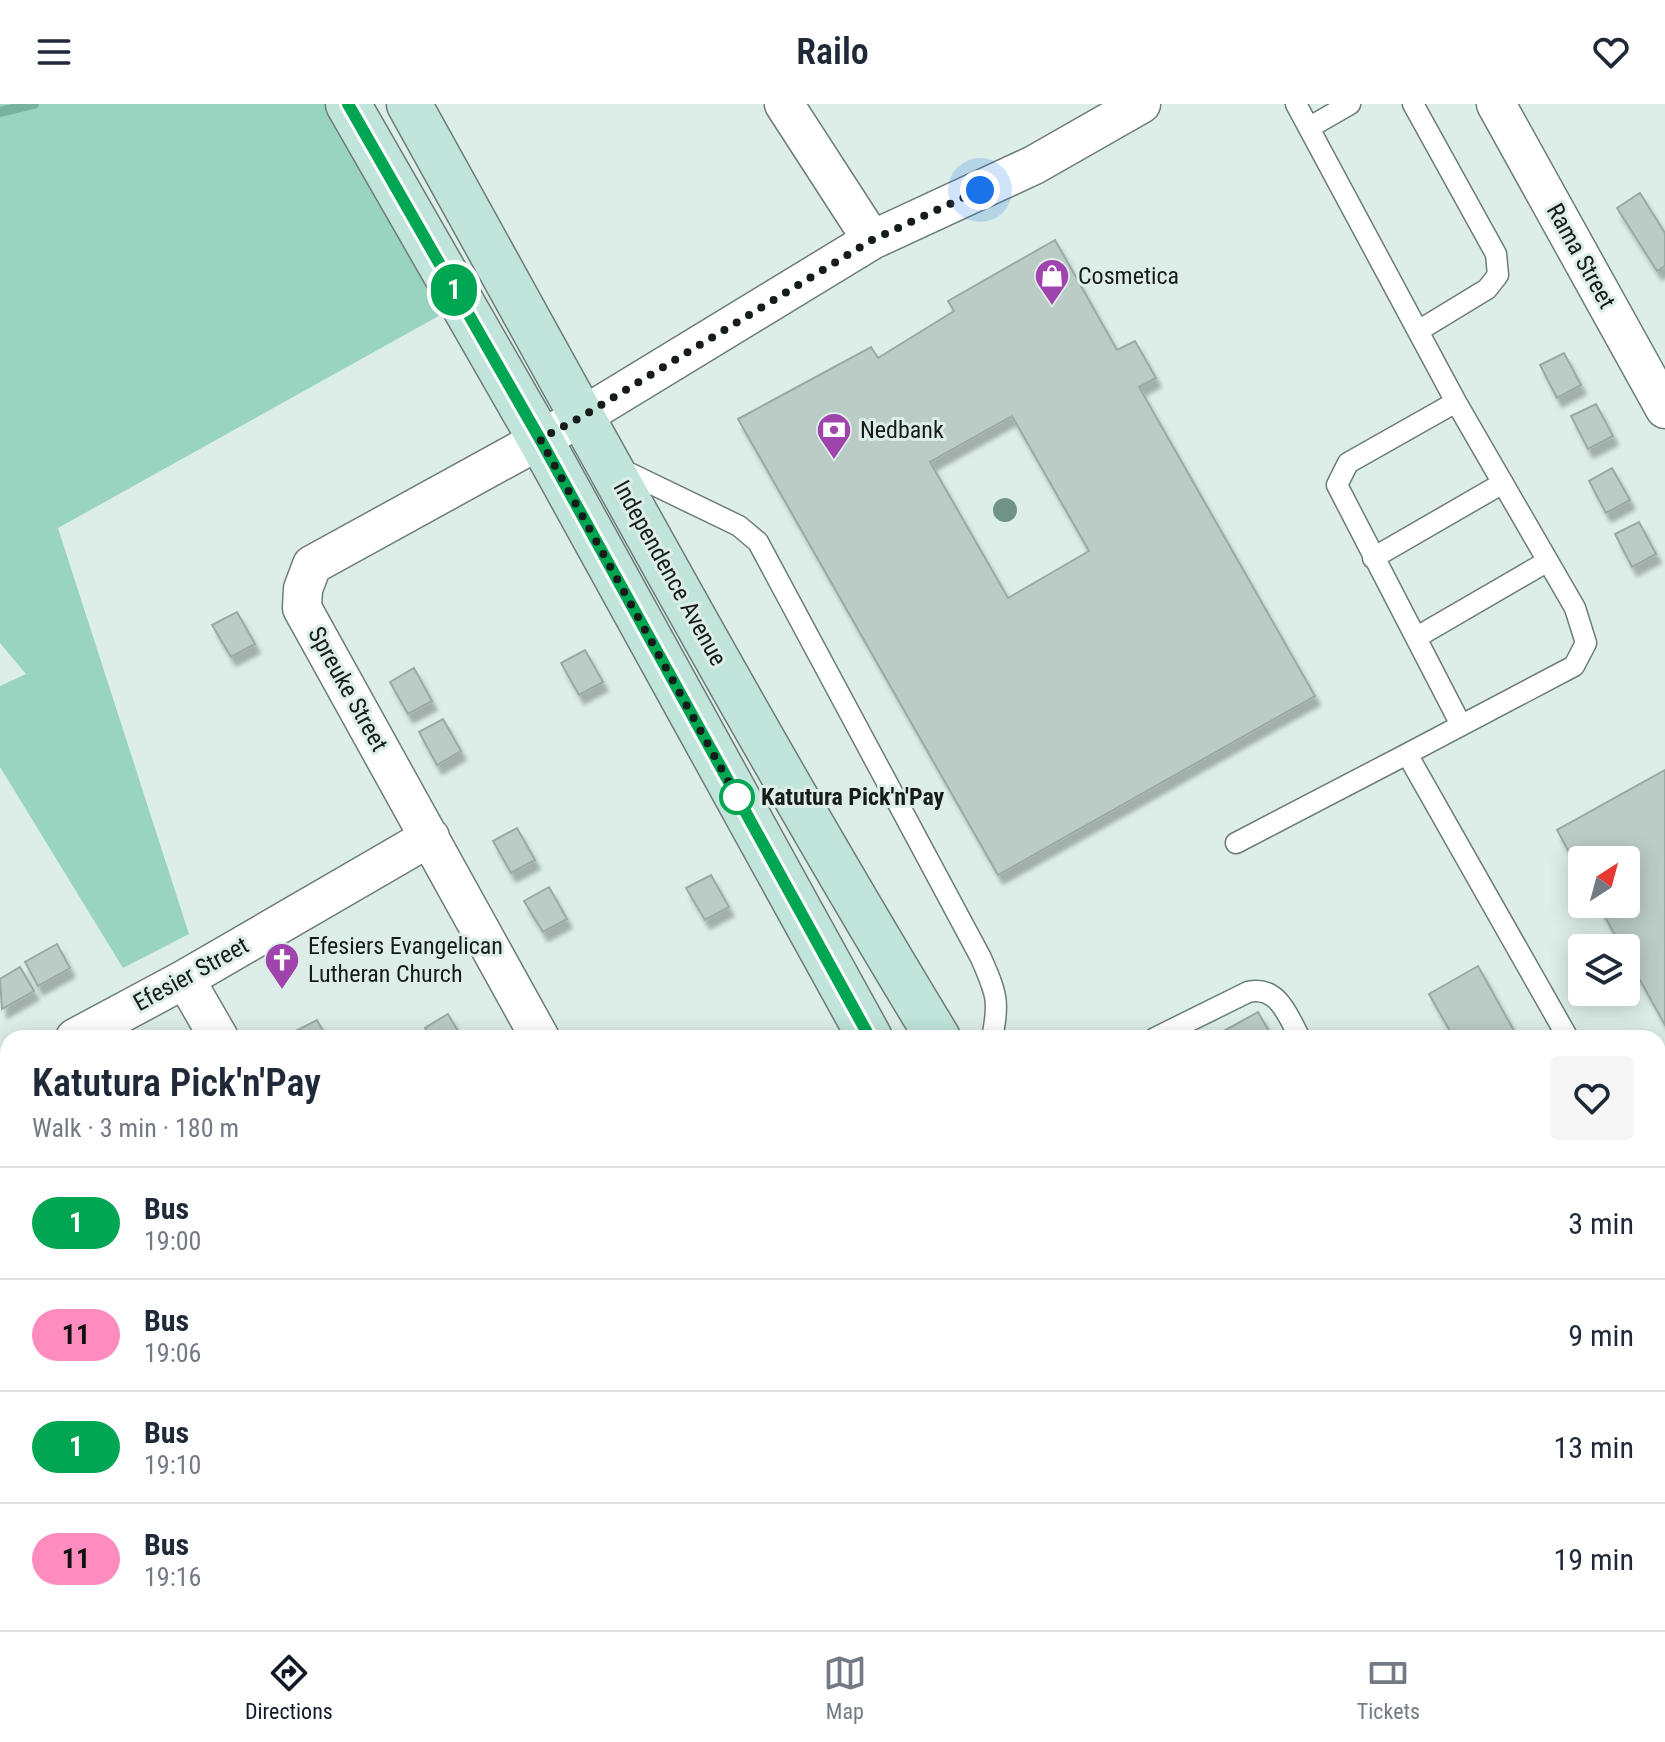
<!DOCTYPE html>
<meta charset="utf-8">
<style>
:root{--surface:#fff;--page:#f6f6f7;--text:#1f2937;--muted:#747a83;--line:#e0e1e3;--accent:#111827}
body{margin:0;font-family:"Roboto Condensed",sans-serif;background:var(--page);color:var(--text);height:100vh;display:flex;flex-direction:column;font-size:30px;white-space:nowrap}
*{box-sizing:border-box;margin:0}
p{font-size:26px;color:var(--muted)}
.icon{flex:none;width:44px;height:44px;fill:none;stroke:currentColor;stroke-width:2;stroke-linecap:round;stroke-linejoin:round}
.map{position:relative;flex:1;overflow:hidden}
.panel{position:absolute;left:0px;top:926px;width:1666px;height:600px;display:flex;flex-direction:column;background:var(--surface);border-radius:24px 24px 0 0;box-shadow:0 4px 20px #0003}
.panel>*{flex:none}
.badge{padding:0 16px;border-radius:26px;font-size:28px;line-height:52px}
.needle{width:52px;rotate:36deg}
.tools{position:absolute;left:1568px;top:742px;display:grid;gap:16px}
.tools a{display:grid;place-items:center;width:72px;height:72px;border-radius:8px;background:var(--surface);box-shadow:0 4px 20px #0003;font-size:40px}
.you{position:absolute;width:40px;height:40px;margin:-20px;border:6px solid #fff;border-radius:50%;background:#1a73e8;box-shadow:0 0 0 12px #1a73e833}
.map>.badge{position:absolute;translate:-50% -50%;box-shadow:0 0 0 4px #fff}
.round{display:grid;place-items:center;flex:none;width:84px;height:84px;border-radius:8px;background:var(--page)}
.summary{display:flex;align-items:center;justify-content:space-between;height:136px;padding:0 32px}
h1{font-size:38px;font-weight:600;line-height:60px}
ul{padding:0;list-style:none}
li{display:flex;align-items:center;gap:24px;height:112px;padding:0 32px;border-top:2px solid var(--line)}
li div{flex:1}
li b{display:block;font-size:30px}
li em{font-style:normal}
li .badge{min-width:88px;font-weight:700;text-align:center}
header{display:flex;justify-content:space-between;align-items:center;height:104px;padding:0 32px;background:var(--surface);font-size:36px;font-weight:600}
.menu{display:flex;justify-content:space-around;align-items:center;height:112px;border-top:2px solid var(--line);background:var(--surface);font-size:22px;color:var(--muted)}
.menu a{display:grid;justify-items:center;gap:4px}
.menu .active{color:var(--accent)}
.map>svg:first-child{display:block}
</style>
<header><svg class="icon" aria-label="menu" viewBox="0 0 24 24"><path d="M4 6h16M4 12h16M4 18h16"/></svg>Railo<svg class="icon" aria-label="heart" viewBox="0 0 24 24"><path d="M12 20l-8-8c-3-5 5-10 8-4 3-6 11-1 8 4z"/></svg></header>
<div class="map">
<svg width="1665" height="1526" viewBox="0 0 1665 1526">
<defs>
<filter id="shadow"><feDropShadow dx="5" dy="9" stdDeviation="2" flood-color="#0004"/></filter>
</defs>
<rect width="100%" height="100%" fill="#ddeee8"/>
<path fill="#99d4c1" d="M0,0H351L462,199L58,424L189,830L123,864L0,663V582L26,570L0,539Z"/>
<g fill="none" stroke-linecap="round" stroke-linejoin="round">
<path stroke="#78b29f" stroke-width="10" d="M0,8L34,0"/>
</g>
<path fill="#bbcbc5" stroke="#9aa9a4" stroke-width="2" fill-rule="evenodd" filter="url(#shadow)" d="M1640,89L1665,129V162L1657,167L1617,104Z
M1055,136L1117,246L1135,237L1156,274L1139,283L1315,592L998,771L738,315L871,243L878,254L954,207L948,197ZM1012,312L1089,447L1008,494L930,358Z
M1564,249L1581,281L1557,294L1540,261Z
M1596,300L1613,332L1588,345L1571,312Z
M1612,364L1630,396L1606,409L1589,377Z
M1639,418L1656,450L1632,463L1615,430Z
M237,508L255,540L231,553L212,521Z
M585,546L603,578L579,591L561,559Z
M414,564L432,597L408,610L390,578Z
M443,615L461,647L437,661L419,628Z
M1665,666V921L1626,851V844H1622L1598,800H1626V756H1582V772L1557,726Z
M517,724L535,756L511,769L493,737Z
M711,771L729,803L705,816L686,784Z
M549,783L567,815L543,828L524,797Z
M57,840L70,864L38,882L25,858Z
M1478,862L1518,934H1454L1429,890Z
M20,863L34,887L2,905L0,875Z
M1258,908L1273,934H1211Z
M448,910L462,934H430L425,924Z
M317,916L327,934H295L292,929Z
M1092,1518H1124L1128,1526H1097Z
M1340,1518H1372L1377,1526H1345Z
M1506,1518L1511,1526H1479L1475,1519Z"/>
<g fill="none" stroke-linecap="round" stroke-linejoin="round">
<defs>
<path id="service" d="M1296,0L1456,298L1575,504L1586,539L1574,562L1407,650L1568,934
M1413,0L1496,150L1498,171L1487,185L1418,227
M1310,23L1350,0
M1456,298L1348,359L1337,381L1461,621
M619,364L739,422L758,438L981,854C996,889 1000,896 992,934
M1373,454L1503,379
M1417,533L1548,457
M1236,739L1407,650
M1155,934L1248,888C1278,881 1288,912 1300,934"/>
<path id="minor" d="M784,0L872,136
M1496,0L1665,305
M185,875L219,934
M75,934L185,875L430,733
M540,934L302,504L303,485L312,461L583,312L872,136L1034,61L1141,0
M0,975L8,970
M1658,1033L1665,1029
M0,1273L8,1269
M1658,1388L1665,1384
M865,1518L870,1526
M1582,1518L1587,1526
M136,1526L151,1518
M755,1526L769,1518"/>
<path id="secondary" d="M348,0L540,335L870,934
M409,0C583,313 752,628 938,934
M1193,1518L1197,1526
M1250,1518L1255,1526"/>
</defs>
<use href="#service" stroke="#6d7c77" stroke-width="23"/>
<use href="#minor" stroke="#6d7c77" stroke-width="41"/>
<use href="#secondary" stroke="#6d7c77" stroke-width="47"/>
<use href="#service" stroke="#fff" stroke-width="20"/>
<use href="#minor" stroke="#fff" stroke-width="38"/>
<use href="#secondary" stroke="#c1e4db" stroke-width="44"/>
</g>
<circle fill="#709388" cx="1005" cy="406" r="12"/>
<g fill="none" stroke-linecap="round" stroke-linejoin="round">
<defs>
<path id="line" d="M348,0L540,335L870,934"/>
</defs>
<use href="#line" stroke="#fff" stroke-width="18"/>
<use href="#line" stroke="#00a651" stroke-width="12"/>
<path stroke="#161c1a" stroke-width="8" stroke-dasharray="0 14.4" d="M737,693L743,704L540,335L583,312L872,136L980,86"/>
</g>
<defs>
<symbol id="shop-pin" viewBox="-11 -11 22 30"><path d="M0 17L-7.5 6A9.5 9.5 0 1 1 7.5 6Z" fill="#9f43ad" stroke="#ddeee8"/><path d="M-5-2.5h2.3a2.7 3.5 0 0 1 5.4 0H5L5.5 6h-11ZM-1.5-2.5h3a1.5 2.3 0 0 0-3 0Z" fill="#fff"/></symbol>
<symbol id="bank-pin" viewBox="-11 -11 22 30"><path d="M0 17L-7.5 6A9.5 9.5 0 1 1 7.5 6Z" fill="#9f43ad" stroke="#ddeee8"/><path d="M-6-4H6V4H-6ZM0-2.3a2.3 2.3 0 1 0 0 4.6a2.3 2.3 0 1 0 0-4.6Z" fill="#fff"/></symbol>
<symbol id="church-pin" viewBox="-11 -11 22 30"><path d="M0 17L-7.5 6A9.5 9.5 0 1 1 7.5 6Z" fill="#9f43ad" stroke="#ddeee8"/><path d="M-1.2-6h2.4v3.5h3.3v2.4h-3.3V6h-2.4V-.1h-3.3v-2.4h3.3Z" fill="#fff"/></symbol>
</defs>
<g fill-rule="evenodd">
<use href="#shop-pin" x="1032" y="152" width="40" height="54"/>
<use href="#bank-pin" x="814" y="306" width="40" height="54"/>
<use href="#church-pin" x="262" y="836" width="40" height="54"/>
</g>
<circle fill="#fff" stroke="#00a651" stroke-width="4" cx="737" cy="693" r="16"/>
<g text-anchor="middle" stroke-width="6" stroke-linejoin="round" paint-order="stroke">
<g font-size="24" fill="#161c1a" stroke="#ddeee8">
<text transform="translate(1581 152) rotate(61)" y="8">Rama Street</text>
<text transform="translate(670 469) rotate(61)" y="8">Independence Avenue</text>
<text transform="translate(348 585) rotate(61)" y="8">Spreuke Street</text>
<text transform="translate(191 870) rotate(-29)" y="8">Efesier Street</text>
</g>
<g font-size="24" fill="#161c1a" stroke="#ddeee8" text-anchor="start">
<text x="1078" y="180">Cosmetica</text>
<text x="860" y="334">Nedbank</text>
<text x="308" y="850">Efesiers Evangelican<tspan x="308" dy="28">Lutheran Church</tspan></text>
</g>
<g font-size="24" font-weight="bold" fill="#161c1a" stroke="#ddeee8" text-anchor="start">
<text x="761" y="701">Katutura Pick'n'Pay</text>
</g>
</g>
</svg>
<div class="tools">
<a><svg class="needle" viewBox="-14 -14 28 28"><path d="M0-13l5 13h-10z" fill="#e53935"/><path d="M0 13l5-13h-10z" fill="#747a83"/></svg></a>
<a><svg class="icon" aria-label="layers" viewBox="0 0 24 24"><path d="M12 4l9 5-9 5-9-5zM3 14l9 5 9-5"/></svg></a>
</div>
<div class="you" style="left:980px;top:86px"></div>
<b class="badge" style="left:454px;top:186px;background:#00a651;color:#fff">1</b>
<section class="panel">
<div class="summary"><div><h1>Katutura Pick'n'Pay</h1><p>Walk · 3 min · 180 m</p></div><a class="round"><svg class="icon" aria-label="heart" viewBox="0 0 24 24"><path d="M12 20l-8-8c-3-5 5-10 8-4 3-6 11-1 8 4z"/></svg></a></div>
<ul>
<li><span class="badge" style="background:#00a651;color:#fff">1</span><div><b>Bus</b><p>19:00</p></div><em>3 min</em></li>
<li><span class="badge" style="background:#ff8cbe;color:#111">11</span><div><b>Bus</b><p>19:06</p></div><em>9 min</em></li>
<li><span class="badge" style="background:#00a651;color:#fff">1</span><div><b>Bus</b><p>19:10</p></div><em>13 min</em></li>
<li><span class="badge" style="background:#ff8cbe;color:#111">11</span><div><b>Bus</b><p>19:16</p></div><em>19 min</em></li>
</ul>
</section>
</div>
<nav class="menu">
<a class="active"><svg class="icon" aria-label="directions" viewBox="0 0 24 24"><path d="M12 3l9 9-9 9-9-9zM9 14v-3h6M13 9l2 2-2 2"/></svg>Directions</a>
<a><svg class="icon" aria-label="map" viewBox="0 0 24 24"><path d="M3 6l6-2 6 2 6-2v14l-6 2-6-2-6 2zM9 4v14M15 6v14"/></svg>Map</a>
<a><svg class="icon" aria-label="tickets" viewBox="0 0 24 24"><path d="M3 7h18v10H3zM15 7v10"/></svg>Tickets</a>
</nav>
